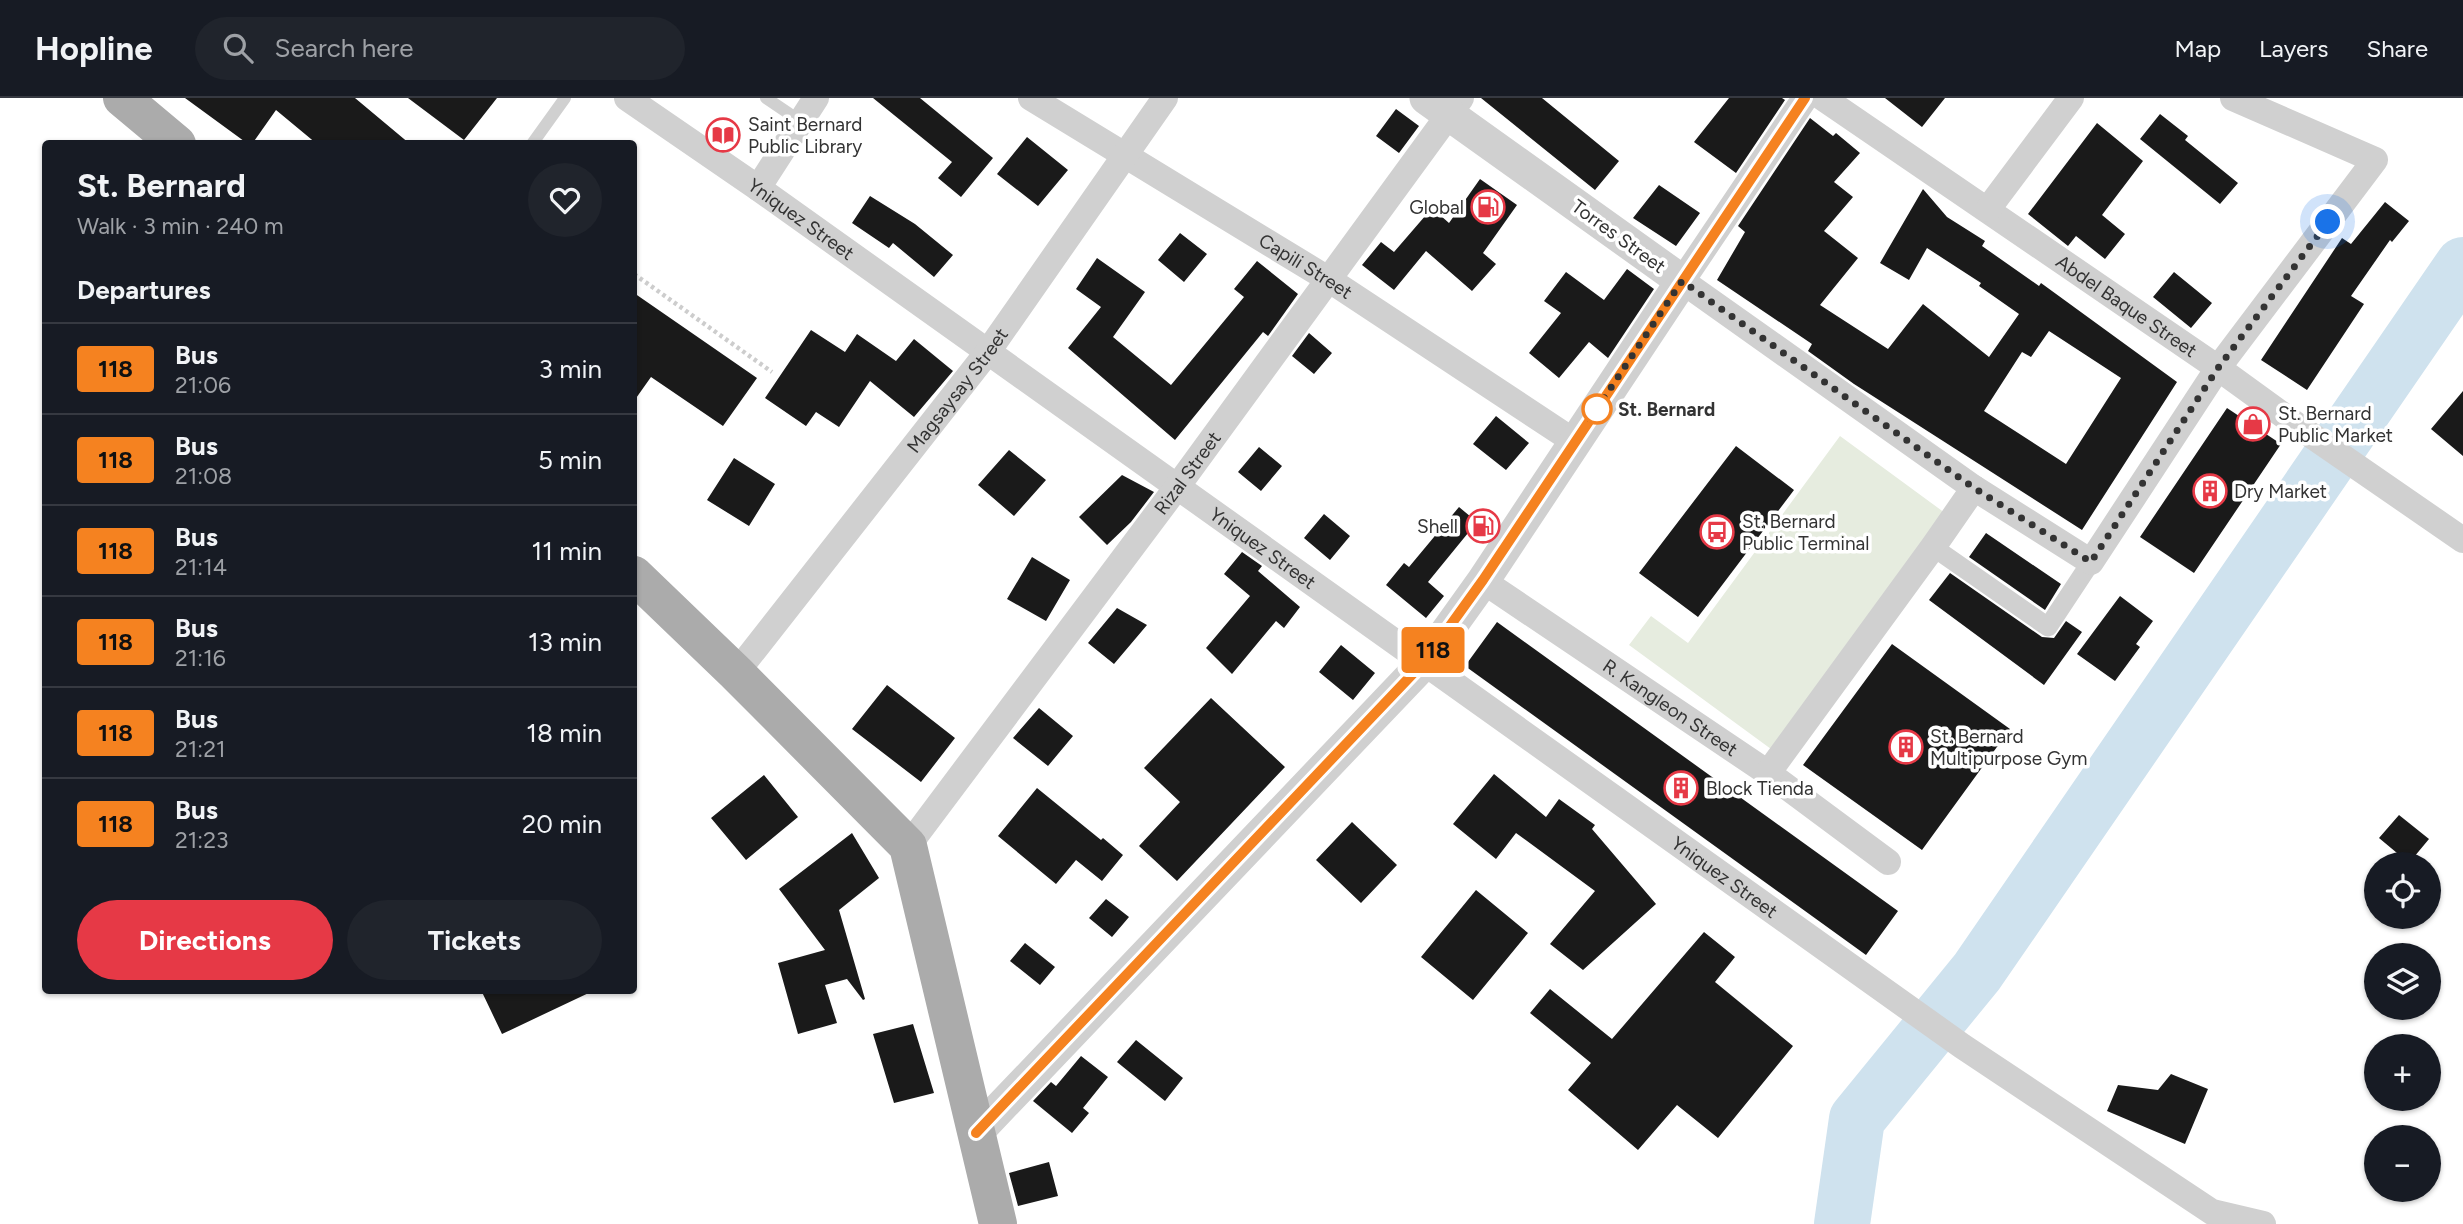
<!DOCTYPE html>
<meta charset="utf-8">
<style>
:root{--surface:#171b24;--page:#20242c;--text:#f1f3f6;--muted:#9ea1a6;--line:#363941;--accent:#e63946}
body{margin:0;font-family:Figtree,sans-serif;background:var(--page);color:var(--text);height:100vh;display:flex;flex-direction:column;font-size:26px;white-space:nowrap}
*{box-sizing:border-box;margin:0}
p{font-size:23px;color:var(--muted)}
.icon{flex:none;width:38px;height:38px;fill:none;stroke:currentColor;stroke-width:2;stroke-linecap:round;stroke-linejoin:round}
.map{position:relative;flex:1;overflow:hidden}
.drawer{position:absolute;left:42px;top:42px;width:595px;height:854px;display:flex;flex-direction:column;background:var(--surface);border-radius:7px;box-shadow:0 2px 5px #0004}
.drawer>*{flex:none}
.badge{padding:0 14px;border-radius:5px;font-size:24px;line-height:46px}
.fabs{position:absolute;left:2364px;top:754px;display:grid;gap:14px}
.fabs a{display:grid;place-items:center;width:77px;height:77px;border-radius:50%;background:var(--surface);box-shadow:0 2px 5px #0004;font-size:35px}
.you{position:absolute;width:35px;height:35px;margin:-18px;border:5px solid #fff;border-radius:50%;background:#1a73e8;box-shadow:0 0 0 10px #1a73e833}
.map>.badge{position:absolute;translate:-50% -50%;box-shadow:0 0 0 4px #fff}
h2{padding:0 35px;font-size:26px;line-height:63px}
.round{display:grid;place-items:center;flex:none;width:74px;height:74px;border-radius:37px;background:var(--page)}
.headline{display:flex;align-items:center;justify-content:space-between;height:119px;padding:0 35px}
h1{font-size:33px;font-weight:700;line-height:52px}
.cta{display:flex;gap:14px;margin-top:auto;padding:14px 35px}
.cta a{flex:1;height:80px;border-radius:42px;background:var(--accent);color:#fff;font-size:28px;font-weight:700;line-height:80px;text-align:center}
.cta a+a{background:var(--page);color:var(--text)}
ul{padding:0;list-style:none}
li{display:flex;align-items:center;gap:21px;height:91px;padding:0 35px;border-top:2px solid var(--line)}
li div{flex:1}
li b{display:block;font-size:26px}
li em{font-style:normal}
li .badge{min-width:77px;font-weight:700;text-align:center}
header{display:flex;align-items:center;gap:42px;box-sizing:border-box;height:98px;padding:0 35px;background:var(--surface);border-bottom:2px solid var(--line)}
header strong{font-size:33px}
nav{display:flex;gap:38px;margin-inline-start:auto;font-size:24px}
.search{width:490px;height:63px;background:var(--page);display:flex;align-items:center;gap:18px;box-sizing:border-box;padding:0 24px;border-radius:38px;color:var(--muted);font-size:26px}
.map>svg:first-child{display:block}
</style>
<header>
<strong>Hopline</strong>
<div class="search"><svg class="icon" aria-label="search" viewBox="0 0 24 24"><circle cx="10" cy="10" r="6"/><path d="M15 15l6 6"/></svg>Search here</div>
<nav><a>Map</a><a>Layers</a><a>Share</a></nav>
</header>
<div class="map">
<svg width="2463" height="1126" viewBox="0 0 2463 1126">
<rect width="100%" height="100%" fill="#fff"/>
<path fill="#e6ecdf" d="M1840,338L1945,415L1771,651L1629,547L1651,518L1688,545Z"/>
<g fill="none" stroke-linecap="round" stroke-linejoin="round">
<path stroke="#cfe2ee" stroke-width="56" d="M1842,1126L1857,1021L1977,874L2463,167"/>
</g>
<path fill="#1a1a1a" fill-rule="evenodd" d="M185,0H355L410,46H317L276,12L252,46H248Z
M408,0H497L464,42Z
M873,0H920L993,60L961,99L938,80L952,64Z
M1481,0H1542L1619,63L1595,92Z
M1729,0H1782L1785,2L1736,75L1694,44Z
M1885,0H1945L1922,29Z
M1396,11L1419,28L1399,55L1376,38Z
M2160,16L2188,38L2185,42L2238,85L2220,106L2140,41Z
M1810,20L1833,38L1836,35L1860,55L1834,84L1853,99L1824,133L1858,160L1820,207L1888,251L1923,206L1989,259L2019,216L1979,188L1981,185L1927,150L1909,182L1880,165L1923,91L1947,119L1985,143L1982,148L2039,188L2041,185L2177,284L2082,432L1854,286L1808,253L1812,246L1717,182L1745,134L1738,128ZM2049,233L2121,280L2066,366L1984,313L2022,254L2031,259Z
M2097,25L2143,63L2102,117L2125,136L2105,161L2076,138L2068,148L2028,116Z
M1027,39L1068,72L1038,108L997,76Z
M1480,81L1517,107L1483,155L1496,166L1472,193L1426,153L1394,192L1362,167L1381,144L1394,154L1432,110L1449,125Z
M1659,87L1700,115L1676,148L1633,120Z
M870,98L915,126L953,157L934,179L893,145L889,150L852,125Z
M2385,104L2409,123L2392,144L2390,142L2351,198L2364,206L2307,292L2261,262L2342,140L2351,146Z
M1180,135L1207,156L1184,184L1158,162Z
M1097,160L1145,194L1113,239L1171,287L1244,199L1234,191L1257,163L1298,196L1268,238L1263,234L1175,342L1068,250L1101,209L1076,191Z
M1627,171L1654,191L1608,260L1589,244L1559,280L1529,255L1561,215L1544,203L1566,174L1604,202Z
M2174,174L2212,205L2191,230L2153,199Z
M634,195L757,280L723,328L651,279L634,303Z
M811,232L845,254L857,236L896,263L914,241L953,273L914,319L870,283L839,329L816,314L806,328L765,300Z
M1309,235L1332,255L1314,276L1292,258Z
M2463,293V358L2431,331Z
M2227,310L2281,346L2194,475L2140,439Z
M1496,318L1529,345L1506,372L1473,346Z
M1736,348L1794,392L1698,519L1639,475Z
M1259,349L1282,368L1261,393L1238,374Z
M1009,352L1046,382L1014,418L978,387Z
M734,360L775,386L749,428L707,402Z
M1122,377L1154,394L1131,424L1107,447L1079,419Z
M1459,409L1477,424L1428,484L1444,498L1426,520L1386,487L1404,465L1409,469Z
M1324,416L1350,438L1330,462L1304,440Z
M1986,435L2061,486L2045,512L1969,459Z
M1242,454L1262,468L1258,473L1300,509L1284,530L1276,523L1232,576L1206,550L1250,498L1224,476Z
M1032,459L1070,482L1046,523L1007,501Z
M1950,475L2042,539L2054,540L2066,523L2082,534L2044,587L1929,502Z
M2120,498L2153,523L2136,546L2140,549L2115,583L2077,556Z
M1117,510L1147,527L1114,566L1088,545Z
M1497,524L1898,813L1866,857L1465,568Z
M1892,546L2010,631L1922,752L1803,667Z
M1341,547L1375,575L1353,602L1319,574Z
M887,587L955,640L921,684L852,631Z
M1211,600L1285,669L1177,783L1139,748L1180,704L1144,670Z
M1039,610L1073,638L1048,668L1013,640Z
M1494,676L1546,719L1559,701L1595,727L1592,731L1656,806L1583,872L1550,846L1595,793L1516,735L1496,761L1453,726Z
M764,677L798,719L746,762L711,720Z
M1037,690L1101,742L1103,740L1123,757L1102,783L1076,762L1056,786L998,738Z
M2399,717L2429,741L2409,765L2379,740Z
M1352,724L1397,767L1361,805L1316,762Z
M852,735L879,780L839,812L865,901L863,902L847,881L825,887L837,925L798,936L778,865L825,852L779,791Z
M1476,792L1528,835L1473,902L1421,859Z
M1106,801L1129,819L1112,839L1089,820Z
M1704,834L1735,859L1715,884L1793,948L1718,1040L1677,1007L1638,1052L1568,992L1591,965L1530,915L1550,891L1612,941Z
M1025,845L1055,869L1040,887L1010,863Z
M481,892H595L502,936Z
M913,926L934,995L894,1005L873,936Z
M1136,942L1183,980L1165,1003L1117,964Z
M1081,958L1108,979L1083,1010L1089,1015L1072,1035L1033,1003L1051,984L1056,988Z
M2171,976L2208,991L2185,1046L2107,1013L2118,987L2158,992Z
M1049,1064L1058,1098L1018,1108L1009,1075Z"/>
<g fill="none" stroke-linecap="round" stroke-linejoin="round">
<path stroke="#cdcdcd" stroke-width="4.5" stroke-dasharray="3.5 3.5" stroke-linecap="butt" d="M634,176L772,274"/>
<path stroke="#d0d0d0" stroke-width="12" d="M766,0L800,23
M532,46L565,0"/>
<path stroke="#d0d0d0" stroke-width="19" d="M1933,449L2048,529L2091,464"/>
<g stroke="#d0d0d0" stroke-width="26">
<path id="s1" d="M627,0L758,90L1962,948L2212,1114L2263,1126"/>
<path id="s2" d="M1031,0L1328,181L1575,344"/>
<path d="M1805,0L1682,183L1974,390L2091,464L2218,270L2375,62L2233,0"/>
<path id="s3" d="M1823,0L2218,270L2305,333L2463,442"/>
<path d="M758,90L816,0"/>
<path d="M1988,111L2071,0"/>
<path id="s4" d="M1483,483L1768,675L1888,764"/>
<path id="s5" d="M736,575L987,255L1165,0"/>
<path d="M1768,675L1933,449L1974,390"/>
<path id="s6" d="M908,748L1177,389L1461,0"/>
</g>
<path stroke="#d0d0d0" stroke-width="33" d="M976,1035L1425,564L1483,483L1682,183L1426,0"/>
<path stroke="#ababab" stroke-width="38" d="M122,0L177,46
M634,477L736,575L908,748L998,1126"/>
</g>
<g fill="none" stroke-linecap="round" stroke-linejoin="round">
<defs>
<path id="line" d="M976,1035L1424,564L1483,482L1805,0"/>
</defs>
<use href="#line" stroke="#fff" stroke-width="16"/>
<use href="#line" stroke="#f58220" stroke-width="10"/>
<path stroke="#333" stroke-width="7" stroke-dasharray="0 12.6" d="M1597,311L1590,321L1682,183L1974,390L2091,464L2218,270L2328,124"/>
</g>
<defs>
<symbol id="library-ring" viewBox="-11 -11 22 22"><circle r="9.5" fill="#fff" stroke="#e63946" stroke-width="1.5"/><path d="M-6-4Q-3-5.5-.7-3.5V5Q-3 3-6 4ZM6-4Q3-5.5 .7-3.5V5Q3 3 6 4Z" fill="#e63946"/></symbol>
<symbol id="fuel-ring" viewBox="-11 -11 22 22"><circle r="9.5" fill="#fff" stroke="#e63946" stroke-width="1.5"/><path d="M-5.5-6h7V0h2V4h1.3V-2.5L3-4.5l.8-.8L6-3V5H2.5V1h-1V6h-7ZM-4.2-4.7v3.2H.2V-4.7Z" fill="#e63946"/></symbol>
<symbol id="shop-ring" viewBox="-11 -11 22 22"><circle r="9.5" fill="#fff" stroke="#e63946" stroke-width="1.5"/><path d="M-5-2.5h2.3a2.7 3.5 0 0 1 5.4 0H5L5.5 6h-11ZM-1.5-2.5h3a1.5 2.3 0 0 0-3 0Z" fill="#e63946"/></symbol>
<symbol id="building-ring" viewBox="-11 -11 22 22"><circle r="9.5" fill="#fff" stroke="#e63946" stroke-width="1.5"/><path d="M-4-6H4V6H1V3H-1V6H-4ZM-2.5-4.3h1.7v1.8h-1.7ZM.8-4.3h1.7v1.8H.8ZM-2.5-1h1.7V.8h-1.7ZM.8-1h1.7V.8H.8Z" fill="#e63946"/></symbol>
<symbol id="bus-ring" viewBox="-11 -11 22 22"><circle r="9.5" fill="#fff" stroke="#e63946" stroke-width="1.5"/><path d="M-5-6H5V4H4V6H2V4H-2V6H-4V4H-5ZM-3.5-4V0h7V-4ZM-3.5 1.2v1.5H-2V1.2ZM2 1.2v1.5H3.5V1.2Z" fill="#e63946"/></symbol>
</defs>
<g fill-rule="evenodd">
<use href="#library-ring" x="704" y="18" width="38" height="38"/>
<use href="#fuel-ring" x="1469" y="90" width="38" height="38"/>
<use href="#shop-ring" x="2234" y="307" width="38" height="38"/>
<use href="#building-ring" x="2191" y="374" width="38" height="38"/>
<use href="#fuel-ring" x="1464" y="409" width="38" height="38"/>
<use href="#bus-ring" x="1698" y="415" width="38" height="38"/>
<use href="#building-ring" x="1887" y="630" width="38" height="38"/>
<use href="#building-ring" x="1662" y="671" width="38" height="38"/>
</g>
<circle fill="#fff" stroke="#f58220" stroke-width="3.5" cx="1597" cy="311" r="14"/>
<g text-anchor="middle" stroke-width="7" stroke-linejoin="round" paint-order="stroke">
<g font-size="19" fill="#333" stroke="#fff" text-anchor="start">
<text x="748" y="33">Saint Bernard<tspan x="748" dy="22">Public Library</tspan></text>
<text x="1464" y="116" text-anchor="end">Global</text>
<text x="2278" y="322">St. Bernard<tspan x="2278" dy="22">Public Market</tspan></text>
<text x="2234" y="400">Dry Market</text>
<text x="1742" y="430">St. Bernard<tspan x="1742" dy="22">Public Terminal</tspan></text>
<text x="1458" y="435" text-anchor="end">Shell</text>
<text x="1930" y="645">St. Bernard<tspan x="1930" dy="22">Multipurpose Gym</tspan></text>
<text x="1706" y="697">Block Tienda</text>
</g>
<g font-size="19" fill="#333" stroke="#fff">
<text dy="7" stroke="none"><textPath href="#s1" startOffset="212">Yniquez Street</textPath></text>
<text transform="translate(1619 138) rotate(36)" y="7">Torres Street</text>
<text dy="7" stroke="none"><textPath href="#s2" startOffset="322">Capili Street</textPath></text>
<text dy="7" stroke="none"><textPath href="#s3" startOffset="368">Abdel Baque Street</textPath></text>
<text dy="7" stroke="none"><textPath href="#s5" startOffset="359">Magsaysay Street</textPath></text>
<text dy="7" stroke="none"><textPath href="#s6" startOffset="466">Rizal Street</textPath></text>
<text dy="7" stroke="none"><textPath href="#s1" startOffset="779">Yniquez Street</textPath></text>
<text dy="7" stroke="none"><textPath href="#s4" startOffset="226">R. Kangleon Street</textPath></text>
<text dy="7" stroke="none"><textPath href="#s1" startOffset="1346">Yniquez Street</textPath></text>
</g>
<g font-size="19" font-weight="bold" fill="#333" stroke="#fff" text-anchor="start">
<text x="1618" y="318">St. Bernard</text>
</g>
</g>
</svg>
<div class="fabs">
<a><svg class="icon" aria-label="locate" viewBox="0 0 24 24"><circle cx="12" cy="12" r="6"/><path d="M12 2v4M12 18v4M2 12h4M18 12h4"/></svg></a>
<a><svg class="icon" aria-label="layers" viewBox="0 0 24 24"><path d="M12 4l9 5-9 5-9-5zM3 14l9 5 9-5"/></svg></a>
<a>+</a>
<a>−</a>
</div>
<div class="you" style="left:2328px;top:124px"></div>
<b class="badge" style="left:1433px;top:552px;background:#f58220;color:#111">118</b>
<section class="drawer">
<div class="headline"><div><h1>St. Bernard</h1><p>Walk · 3 min · 240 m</p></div><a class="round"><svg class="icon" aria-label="heart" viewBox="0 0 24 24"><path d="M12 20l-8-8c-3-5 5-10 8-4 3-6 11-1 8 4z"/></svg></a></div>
<h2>Departures</h2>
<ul>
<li><span class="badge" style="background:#f58220;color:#111">118</span><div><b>Bus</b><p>21:06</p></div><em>3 min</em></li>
<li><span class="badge" style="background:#f58220;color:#111">118</span><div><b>Bus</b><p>21:08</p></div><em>5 min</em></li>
<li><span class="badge" style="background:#f58220;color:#111">118</span><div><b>Bus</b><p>21:14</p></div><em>11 min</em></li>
<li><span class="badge" style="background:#f58220;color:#111">118</span><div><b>Bus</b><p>21:16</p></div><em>13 min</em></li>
<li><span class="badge" style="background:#f58220;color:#111">118</span><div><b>Bus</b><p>21:21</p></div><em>18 min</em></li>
<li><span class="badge" style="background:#f58220;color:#111">118</span><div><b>Bus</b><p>21:23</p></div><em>20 min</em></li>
</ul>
<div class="cta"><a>Directions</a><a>Tickets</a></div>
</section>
</div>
